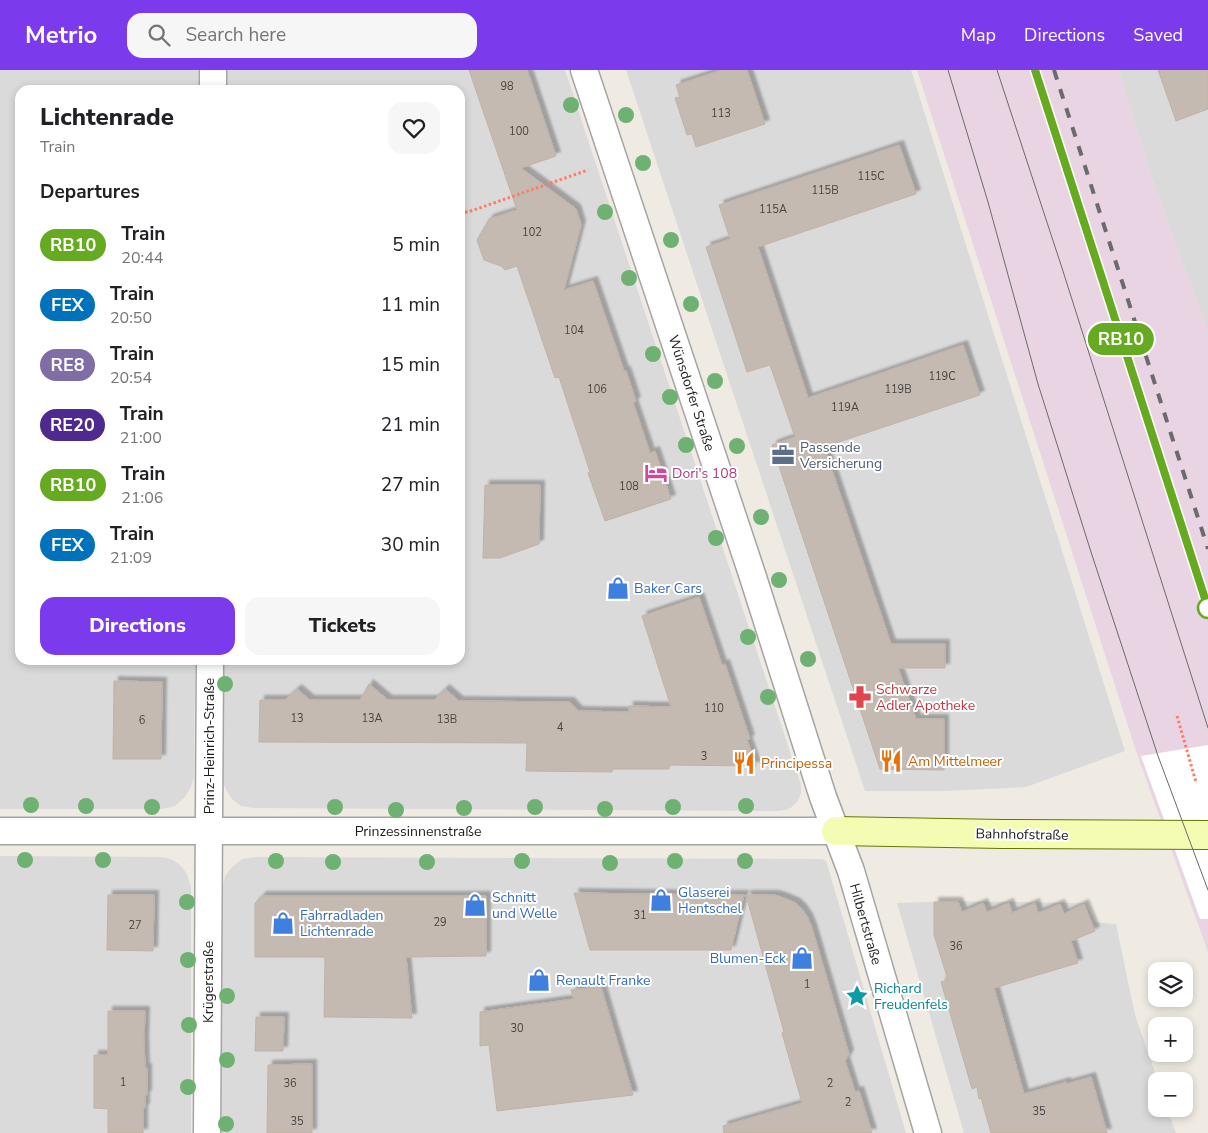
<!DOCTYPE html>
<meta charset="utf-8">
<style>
:root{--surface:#fff;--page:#f6f6f6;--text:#202124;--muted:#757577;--accent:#7c3aed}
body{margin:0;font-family:"Nunito Sans",sans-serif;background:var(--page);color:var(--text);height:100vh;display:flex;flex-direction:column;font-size:19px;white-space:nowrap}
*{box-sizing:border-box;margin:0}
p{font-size:16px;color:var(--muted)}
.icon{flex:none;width:28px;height:28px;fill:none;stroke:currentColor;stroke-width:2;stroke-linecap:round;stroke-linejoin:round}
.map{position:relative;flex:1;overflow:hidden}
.drawer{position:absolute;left:15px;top:15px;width:450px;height:580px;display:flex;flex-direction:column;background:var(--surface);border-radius:15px;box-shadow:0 2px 8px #0003}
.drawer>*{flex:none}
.badge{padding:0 10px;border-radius:16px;font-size:18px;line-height:32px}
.fabs{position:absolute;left:1148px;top:892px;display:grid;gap:10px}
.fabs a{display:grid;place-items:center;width:45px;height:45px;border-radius:10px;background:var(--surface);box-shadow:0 2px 8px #0003;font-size:25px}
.map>.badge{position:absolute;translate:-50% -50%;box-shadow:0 0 0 2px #fff}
h2{padding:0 25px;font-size:19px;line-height:45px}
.round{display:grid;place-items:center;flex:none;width:52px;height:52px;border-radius:15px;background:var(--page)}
.overview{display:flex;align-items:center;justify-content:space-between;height:85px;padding:0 25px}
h1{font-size:24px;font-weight:800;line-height:38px}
.action{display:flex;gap:10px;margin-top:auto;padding:10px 25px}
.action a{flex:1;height:58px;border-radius:15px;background:var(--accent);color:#fff;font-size:20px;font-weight:800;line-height:58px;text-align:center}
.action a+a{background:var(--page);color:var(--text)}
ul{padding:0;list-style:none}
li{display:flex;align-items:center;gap:15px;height:60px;padding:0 25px}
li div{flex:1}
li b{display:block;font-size:19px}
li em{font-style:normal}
li .badge{min-width:55px;font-weight:700;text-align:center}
header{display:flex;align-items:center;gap:30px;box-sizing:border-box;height:70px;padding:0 25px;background:var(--accent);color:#fff}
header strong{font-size:24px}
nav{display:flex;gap:28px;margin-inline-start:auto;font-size:18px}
.search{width:350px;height:45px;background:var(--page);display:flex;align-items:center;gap:12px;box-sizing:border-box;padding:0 18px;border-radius:15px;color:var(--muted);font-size:19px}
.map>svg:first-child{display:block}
</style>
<header>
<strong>Metrio</strong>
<div class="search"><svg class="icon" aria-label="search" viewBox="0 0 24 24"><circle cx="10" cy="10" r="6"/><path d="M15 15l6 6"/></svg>Search here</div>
<nav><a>Map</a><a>Directions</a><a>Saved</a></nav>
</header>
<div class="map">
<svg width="1208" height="1063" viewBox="0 0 1208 1063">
<defs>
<filter id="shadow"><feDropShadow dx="4.5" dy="-4.5" stdDeviation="1" flood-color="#0004"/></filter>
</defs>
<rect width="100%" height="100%" fill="#efebe2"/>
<path fill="#dbdada" d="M0,0H198V20H20V590H195L194,707L191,717L184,728L175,736L163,739H0Z
M226,0H565L801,715V723L798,731L792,737L786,740L776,741L254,738L241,736L232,729L226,720L222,710V590H460V20H226Z
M626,0H911L1125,681L1026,717L944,721H865Z
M1119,0H1208V262L1151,106Z
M0,786L161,787L171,789L180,795L187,804L191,818V1063H0Z
M256,787L822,789L826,791L828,797L906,1063H221L222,821L225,806L232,797L242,789Z
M947,831L1086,833L1095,852L1116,854L1135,945L1158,1011H1156V1039H1167L1176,1063H964L897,833Z"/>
<path fill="#e8d4e3" d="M917,0H1119L1151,106L1208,262V882L1137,684Z"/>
<path fill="#fff" d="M1208,675V849H1200L1141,686Z"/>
<path fill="#c4bab2" stroke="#c1b2a4" filter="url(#shadow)" d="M469,0H527L556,86L521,98L576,139L581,155L564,220L593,211L624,301H626L636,331L633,333L650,383L655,381L671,429L605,451L588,403L590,402L559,307L555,308L517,196L505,200L501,196L484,190L477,170L489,149L517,140Z
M721,0H747L765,54L696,77L692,64L687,65L675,28L680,27L676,15Z
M1158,0H1208V39L1176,51Z
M899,75L916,124L758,177L808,328L963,275L980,325L824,377L891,574H945V598H898L916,649H944V700L880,699L772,375L795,367L770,295L747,302L706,177L730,169L719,135Z
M485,415H540L539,474L500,488H483Z
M699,527L722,595L725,594L750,669L747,670L756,696L669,695V699H612V702L526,701L527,673L259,672L260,630H285L297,619L310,630H360L369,614L388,630H434L445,619L459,631L570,632L578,641L629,642V636L671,637L642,546Z
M114,611L162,612L161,689H113Z
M574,823L714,825H744L731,880H590Z
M108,825H154L153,881L107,880Z
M746,825H775L784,828L796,833L802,839L808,848L812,858L849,984L845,991L855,1022L859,1021L872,1063H724L723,1056L802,1033L782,963L784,962Z
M262,826H486V886L406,887L412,948L324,947L325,887H255V833Z
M934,832H958L962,842L983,833L987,842L1009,833L1012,843L1035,833L1038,843L1060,834L1064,844L1084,834L1095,861L1071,871L1078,893L994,918L1024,1024L1066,1012V1014L1091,1007L1107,1063H991L981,1028L979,1029L977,1017L972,1019L941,912L948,910L934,865Z
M601,917L633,1025L497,1041L489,975L480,976V942L574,929L571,920Z
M108,941H145L144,970L145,998H147V1025H145V1038L143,1039V1063H108V1039L94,1038V985H108Z
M256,947H284L283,981H255Z
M312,994V1063H267L268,995Z"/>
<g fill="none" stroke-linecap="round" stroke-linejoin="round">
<defs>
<path id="street" d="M584,0L752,504L823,727L851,801L928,1063
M213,20V0
M0,761H836
M207,1063L210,590"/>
<path id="secondary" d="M836,761L1002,764L1208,765"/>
</defs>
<use href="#street" stroke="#a4a4a4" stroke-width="29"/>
<use href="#secondary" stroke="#647701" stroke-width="30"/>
<path stroke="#fe7c64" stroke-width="3" stroke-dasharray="2.5 2.5" stroke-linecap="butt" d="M460,142H468L588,100
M1177,646L1196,712"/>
<use href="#street" stroke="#fff" stroke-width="26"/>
<use href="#secondary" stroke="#f4fcb4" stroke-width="28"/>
<path stroke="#6b6b6b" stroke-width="1" d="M948,0L988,132L1038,314L1091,482L1158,686L1208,820
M997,0L1062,198L1208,658"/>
<path stroke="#6b6b6b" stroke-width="4" stroke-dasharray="10 10" stroke-linecap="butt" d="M1035,0L1208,539
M1054,0L1208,479"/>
</g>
<g fill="#6fb073">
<circle cx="571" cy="35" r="8"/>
<circle cx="626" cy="45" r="8"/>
<circle cx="643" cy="93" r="8"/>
<circle cx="605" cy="142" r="8"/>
<circle cx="671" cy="170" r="8"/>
<circle cx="629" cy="208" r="8"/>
<circle cx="691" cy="234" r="8"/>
<circle cx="653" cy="284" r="8"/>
<circle cx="715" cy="311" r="8"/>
<circle cx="670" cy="327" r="8"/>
<circle cx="686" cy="375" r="8"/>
<circle cx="737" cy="376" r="8"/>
<circle cx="761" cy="447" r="8"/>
<circle cx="716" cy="468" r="8"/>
<circle cx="779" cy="510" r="8"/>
<circle cx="748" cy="567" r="8"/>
<circle cx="808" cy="589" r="8"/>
<circle cx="225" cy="614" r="8"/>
<circle cx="768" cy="627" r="8"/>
<circle cx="31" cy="735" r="8"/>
<circle cx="86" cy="736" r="8"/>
<circle cx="746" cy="736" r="8"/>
<circle cx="152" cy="737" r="8"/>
<circle cx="335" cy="737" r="8"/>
<circle cx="535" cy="737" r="8"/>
<circle cx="673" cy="737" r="8"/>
<circle cx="464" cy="738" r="8"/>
<circle cx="605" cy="739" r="8"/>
<circle cx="396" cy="740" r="8"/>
<circle cx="25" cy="790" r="8"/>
<circle cx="103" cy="790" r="8"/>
<circle cx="276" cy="791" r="8"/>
<circle cx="522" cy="791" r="8"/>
<circle cx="675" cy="791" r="8"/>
<circle cx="745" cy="791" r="8"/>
<circle cx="333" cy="792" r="8"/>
<circle cx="427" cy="792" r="8"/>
<circle cx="610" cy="793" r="8"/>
<circle cx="187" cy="832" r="8"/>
<circle cx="188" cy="890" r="8"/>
<circle cx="227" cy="926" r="8"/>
<circle cx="189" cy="955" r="8"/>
<circle cx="227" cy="990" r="8"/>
<circle cx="188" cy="1017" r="8"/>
<circle cx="226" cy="1054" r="8"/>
</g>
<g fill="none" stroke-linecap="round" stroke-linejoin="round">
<defs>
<path id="line" d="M1035,0L1208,538"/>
</defs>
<use href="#line" stroke="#fff" stroke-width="11"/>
<use href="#line" stroke="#6a2" stroke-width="8"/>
</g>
<defs>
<symbol id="office-bare" viewBox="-9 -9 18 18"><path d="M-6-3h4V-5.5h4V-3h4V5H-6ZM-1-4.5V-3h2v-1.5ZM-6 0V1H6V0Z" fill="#5c6f8a" stroke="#fff" stroke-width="2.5" paint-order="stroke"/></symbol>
<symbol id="hotel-bare" viewBox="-9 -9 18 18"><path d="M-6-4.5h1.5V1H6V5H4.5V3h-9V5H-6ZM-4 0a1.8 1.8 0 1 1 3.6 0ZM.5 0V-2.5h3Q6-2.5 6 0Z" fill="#d1479c" stroke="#fff" stroke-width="2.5" paint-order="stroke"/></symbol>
<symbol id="shop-bare" viewBox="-9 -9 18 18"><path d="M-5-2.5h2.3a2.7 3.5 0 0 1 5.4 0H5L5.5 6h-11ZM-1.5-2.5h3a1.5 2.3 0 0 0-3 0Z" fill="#3f7fe0" stroke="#fff" stroke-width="2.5" paint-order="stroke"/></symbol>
<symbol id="pharmacy-bare" viewBox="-9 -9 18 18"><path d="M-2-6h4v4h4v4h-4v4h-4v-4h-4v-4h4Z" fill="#e0444e" stroke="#fff" stroke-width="2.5" paint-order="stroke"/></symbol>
<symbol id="restaurant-bare" viewBox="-9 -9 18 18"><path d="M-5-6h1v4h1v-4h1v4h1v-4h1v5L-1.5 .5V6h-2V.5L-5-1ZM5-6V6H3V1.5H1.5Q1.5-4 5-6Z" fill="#e8710a" stroke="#fff" stroke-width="2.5" paint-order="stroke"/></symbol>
<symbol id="sight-bare" viewBox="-9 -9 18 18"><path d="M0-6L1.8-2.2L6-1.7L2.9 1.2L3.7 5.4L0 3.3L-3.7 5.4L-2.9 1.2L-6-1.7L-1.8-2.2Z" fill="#0f9aa8" stroke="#fff" stroke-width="2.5" paint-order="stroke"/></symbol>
</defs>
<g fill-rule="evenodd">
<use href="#office-bare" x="767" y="369" width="32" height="32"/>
<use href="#hotel-bare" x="640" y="387" width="32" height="32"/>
<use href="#shop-bare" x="602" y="502" width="32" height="32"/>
<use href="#pharmacy-bare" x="844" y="611" width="32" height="32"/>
<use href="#restaurant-bare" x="875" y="675" width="32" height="32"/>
<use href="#restaurant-bare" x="728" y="677" width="32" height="32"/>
<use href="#shop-bare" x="645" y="814" width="32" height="32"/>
<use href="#shop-bare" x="459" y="819" width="32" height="32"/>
<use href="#shop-bare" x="267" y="837" width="32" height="32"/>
<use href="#shop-bare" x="786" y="872" width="32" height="32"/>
<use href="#shop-bare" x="523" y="894" width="32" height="32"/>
<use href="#sight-bare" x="841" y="910" width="32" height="32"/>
</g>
<circle fill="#fff" stroke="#6a2" stroke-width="2.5" cx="1208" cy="538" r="10"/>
<g text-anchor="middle" stroke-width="4" stroke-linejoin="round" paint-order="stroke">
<g font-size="11" fill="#474442">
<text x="507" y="20">98</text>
<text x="721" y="47">113</text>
<text x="519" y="65">100</text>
<text x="871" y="110">115C</text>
<text x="825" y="124">115B</text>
<text x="773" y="143">115A</text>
<text x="532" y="166">102</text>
<text x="574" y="264">104</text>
<text x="942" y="310">119C</text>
<text x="597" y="323">106</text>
<text x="898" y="323">119B</text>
<text x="845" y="341">119A</text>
<text x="629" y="420">108</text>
<text x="714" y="642">110</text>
<text x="297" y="652">13</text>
<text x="372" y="652">13A</text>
<text x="447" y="653">13B</text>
<text x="142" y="654">6</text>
<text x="560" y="661">4</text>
<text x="704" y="690">3</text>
<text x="640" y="849">31</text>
<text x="440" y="856">29</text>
<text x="135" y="859">27</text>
<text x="956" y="880">36</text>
<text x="807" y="918">1</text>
<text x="517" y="962">30</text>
<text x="123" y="1016">1</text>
<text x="290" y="1017">36</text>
<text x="830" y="1017">2</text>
<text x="848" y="1036">2</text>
<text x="1039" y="1045">35</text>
<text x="297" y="1055">35</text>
</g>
<g font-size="14" fill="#1d1d1d" stroke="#fff">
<text transform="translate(692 323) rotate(72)" y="5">Wünsdorfer Straße</text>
<text transform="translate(209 676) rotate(-90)" y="5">Prinz-Heinrich-Straße</text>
<text x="418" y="766">Prinzessinnenstraße</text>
<text transform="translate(1022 764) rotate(1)" y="5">Bahnhofstraße</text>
<text transform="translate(866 854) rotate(74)" y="5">Hilbertstraße</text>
<text transform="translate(208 912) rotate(-90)" y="5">Krügerstraße</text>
</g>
<g font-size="14" fill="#4e5e75" stroke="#fff" text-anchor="start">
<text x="800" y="382">Passende<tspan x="800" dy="16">Versicherung</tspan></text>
</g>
<g font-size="14" fill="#b23c85" stroke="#fff" text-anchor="start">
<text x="672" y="408">Dori's 108</text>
</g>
<g font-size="14" fill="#366cbe" stroke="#fff" text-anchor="start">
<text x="634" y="523">Baker Cars</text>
<text x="678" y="827">Glaserei<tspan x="678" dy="16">Hentschel</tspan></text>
<text x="492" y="832">Schnitt<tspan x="492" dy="16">und Welle</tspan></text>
<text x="300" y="850">Fahrradladen<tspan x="300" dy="16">Lichtenrade</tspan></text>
<text x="786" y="893" text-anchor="end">Blumen-Eck</text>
<text x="556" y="915">Renault Franke</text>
</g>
<g font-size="14" fill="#be3a42" stroke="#fff" text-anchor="start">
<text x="876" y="624">Schwarze<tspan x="876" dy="16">Adler Apotheke</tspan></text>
</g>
<g font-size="14" fill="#c56008" stroke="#fff" text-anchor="start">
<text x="908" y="696">Am Mittelmeer</text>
<text x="761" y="698">Principessa</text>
</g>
<g font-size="14" fill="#0d838f" stroke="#fff" text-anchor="start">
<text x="874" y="923">Richard<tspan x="874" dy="16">Freudenfels</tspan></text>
</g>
</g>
</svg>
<div class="fabs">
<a><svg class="icon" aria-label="layers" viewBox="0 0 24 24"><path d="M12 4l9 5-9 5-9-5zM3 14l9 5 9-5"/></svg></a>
<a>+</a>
<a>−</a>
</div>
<b class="badge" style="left:1121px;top:269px;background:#6a2;color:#fff">RB10</b>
<section class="drawer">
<div class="overview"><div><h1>Lichtenrade</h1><p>Train</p></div><a class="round"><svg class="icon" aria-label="heart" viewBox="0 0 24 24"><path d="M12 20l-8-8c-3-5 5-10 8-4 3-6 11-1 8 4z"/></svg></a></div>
<h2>Departures</h2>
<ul>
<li><span class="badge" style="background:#6a2;color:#fff">RB10</span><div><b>Train</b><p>20:44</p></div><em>5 min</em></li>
<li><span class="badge" style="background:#0072bc;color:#fff">FEX</span><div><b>Train</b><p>20:50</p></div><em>11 min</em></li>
<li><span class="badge" style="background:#816da6;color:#fff">RE8</span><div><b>Train</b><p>20:54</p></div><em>15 min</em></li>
<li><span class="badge" style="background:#4e2a8e;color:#fff">RE20</span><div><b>Train</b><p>21:00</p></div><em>21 min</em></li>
<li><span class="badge" style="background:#6a2;color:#fff">RB10</span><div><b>Train</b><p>21:06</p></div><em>27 min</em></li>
<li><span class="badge" style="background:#0072bc;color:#fff">FEX</span><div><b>Train</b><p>21:09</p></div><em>30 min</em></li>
</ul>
<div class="action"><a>Directions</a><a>Tickets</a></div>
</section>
</div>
